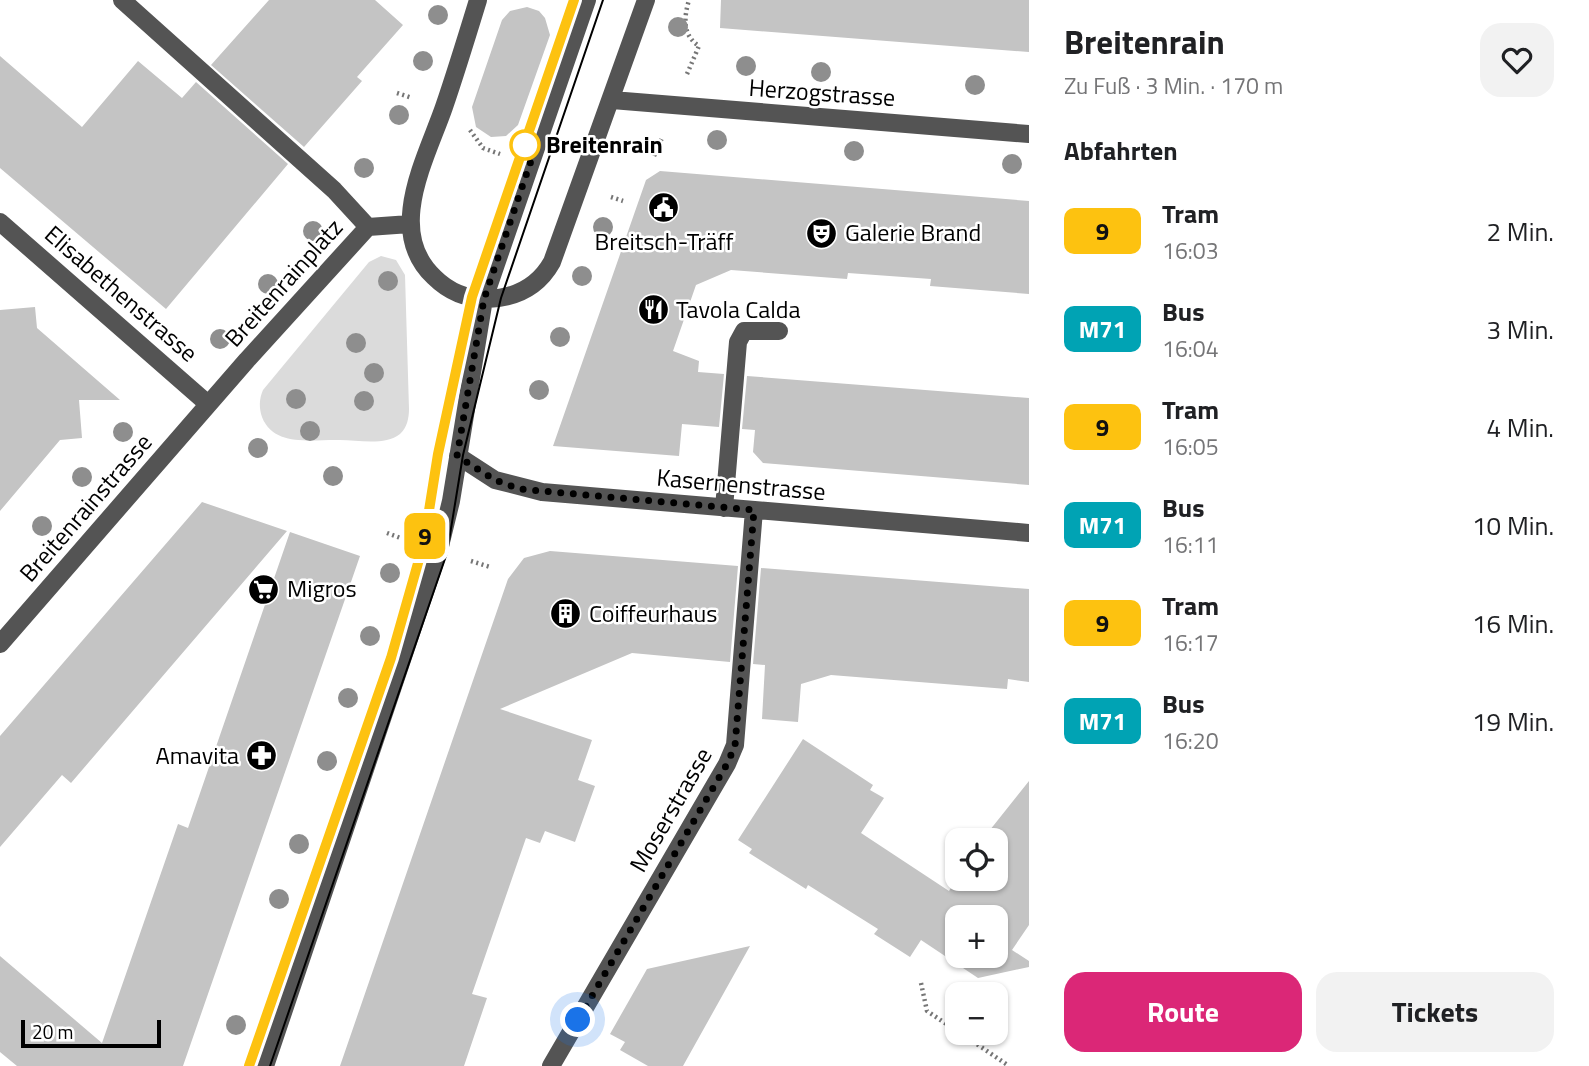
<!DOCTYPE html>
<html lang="de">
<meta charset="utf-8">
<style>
:root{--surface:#fff;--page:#f2f2f2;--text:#202124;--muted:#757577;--accent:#db2777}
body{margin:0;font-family:"Titillium Web",sans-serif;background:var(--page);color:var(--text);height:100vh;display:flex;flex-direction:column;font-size:26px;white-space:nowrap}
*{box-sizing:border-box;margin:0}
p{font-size:23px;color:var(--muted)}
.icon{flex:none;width:38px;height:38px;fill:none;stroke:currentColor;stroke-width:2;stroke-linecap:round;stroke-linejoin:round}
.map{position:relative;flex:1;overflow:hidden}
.sheet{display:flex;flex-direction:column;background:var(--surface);width:560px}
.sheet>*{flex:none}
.badge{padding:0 14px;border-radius:10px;font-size:24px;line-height:46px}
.buttons{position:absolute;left:945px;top:828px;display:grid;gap:14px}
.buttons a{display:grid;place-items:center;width:63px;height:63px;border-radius:14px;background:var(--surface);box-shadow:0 2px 5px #0004;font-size:35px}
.scale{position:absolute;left:21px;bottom:18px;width:140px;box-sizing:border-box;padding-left:7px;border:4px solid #000;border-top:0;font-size:19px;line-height:24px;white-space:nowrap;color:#000;-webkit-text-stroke:5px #fff;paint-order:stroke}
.you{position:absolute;width:35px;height:35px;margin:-18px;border:5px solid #fff;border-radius:50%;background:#1a73e8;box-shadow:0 0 0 10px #1a73e833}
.map>.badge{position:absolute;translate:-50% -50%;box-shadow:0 0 0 4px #fff}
h2{padding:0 35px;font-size:26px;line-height:63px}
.round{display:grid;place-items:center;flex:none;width:74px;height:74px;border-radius:21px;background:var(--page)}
.summary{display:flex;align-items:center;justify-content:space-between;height:119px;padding:0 35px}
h1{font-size:33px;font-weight:700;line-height:52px}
.action{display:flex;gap:14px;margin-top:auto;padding:14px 35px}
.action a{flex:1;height:80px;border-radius:21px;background:var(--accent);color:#fff;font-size:28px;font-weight:700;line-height:80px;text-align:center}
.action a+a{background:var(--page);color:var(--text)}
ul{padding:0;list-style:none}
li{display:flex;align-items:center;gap:21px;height:98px;padding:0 35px}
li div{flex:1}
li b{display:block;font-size:26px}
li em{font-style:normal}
li .badge{min-width:77px;font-weight:700;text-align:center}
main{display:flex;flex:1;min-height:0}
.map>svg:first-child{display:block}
</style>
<main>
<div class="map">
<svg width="1029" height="1066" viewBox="0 0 1029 1066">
<rect width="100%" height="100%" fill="#fff"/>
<path fill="#dbdbdb" d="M381,256L396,260L405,275L409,409C409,418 407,428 400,434C385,446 358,440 340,440C314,439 274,448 262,417C259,408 259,399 263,390L369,262Z"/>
<path fill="#c4c4c4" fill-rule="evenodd" d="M269,0H375L403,25L357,77L362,81L304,147L211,65Z
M721,0H1029V52L720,28Z
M527,7L539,11L545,18L550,35L518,125L506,136L491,137L476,127L472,107L502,20L510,11Z
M0,56L82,127L138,61L182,98L196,82L288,164L166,309L0,168Z
M660,171L1029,201V294L930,286L931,279L848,273L847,279L731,270L696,285L673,351L699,361L698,372L724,374L719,427L682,424L679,456L553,446L646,180Z
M35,307L37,328L120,400H79L82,438L60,440L0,511V310Z
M747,376L1029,398V485L763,463L753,452L755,430L742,429Z
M202,502L287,531L71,783L62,775L0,847V736Z
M290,532L360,556L183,1066H17L0,1052V956L102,1043L178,824L188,828Z
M550,551L738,566L730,662L632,653L500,709L592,740L578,780L595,786L575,842L545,831L540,843L526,838L472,994L487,998L464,1066H340L508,579L524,558Z
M761,568L1029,589V682L1008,679L1007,689L831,675L801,684L798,722L762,719L765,665L753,664Z
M803,739L873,785L870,790L884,798L861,833L949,891L957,878H996V840H982L1029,781V925L1012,950L1029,961V967L978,978L921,940L910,957L874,934L878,929L808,885L806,889L749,853L752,849L738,840ZM957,917H996V956H957Z
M750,946L683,1066H648L620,1050L625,1042L610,1034L647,969Z"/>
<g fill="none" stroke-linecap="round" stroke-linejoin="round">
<path stroke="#767676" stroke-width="4.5" stroke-dasharray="2 3.5" stroke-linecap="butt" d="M687,74L699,46C682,35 684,17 689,0
M397,93L412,98
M470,130L483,148L500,154
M654,156L662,138
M611,197L623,201
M387,533L406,540
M471,561L490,567
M921,983L927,1011L957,1031
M959,1032L1009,1066"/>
<path stroke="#545454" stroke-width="18" d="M122,0L334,190L368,227
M478,0C467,36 456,72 444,107C426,159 385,231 434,277C448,291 466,299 487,299C516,298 538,287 552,262L646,0
M612,100L1029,134
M0,222L208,404
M458,456L495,480L542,492L1029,533
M724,508L738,342L744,331H779
M0,644L247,360L368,227L410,224
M265,1066L439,550L451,501L484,299L587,0
M551,1066L727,764L735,745L754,510"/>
<path stroke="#000" stroke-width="2" d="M249,1066L391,658L424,542L438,454L472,297L574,0
M270,1066L447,553L463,455L501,298L603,0"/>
</g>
<g fill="#8e8e8e">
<circle cx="438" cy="15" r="10"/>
<circle cx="678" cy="27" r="10"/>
<circle cx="423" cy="61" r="10"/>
<circle cx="746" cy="66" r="10"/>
<circle cx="821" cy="72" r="10"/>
<circle cx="975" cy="85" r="10"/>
<circle cx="399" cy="115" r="10"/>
<circle cx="717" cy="140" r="10"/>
<circle cx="854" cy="151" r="10"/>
<circle cx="1012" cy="164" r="10"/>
<circle cx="364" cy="168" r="10"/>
<circle cx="603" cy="227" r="10"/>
<circle cx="313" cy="231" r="10"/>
<circle cx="582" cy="276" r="10"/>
<circle cx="388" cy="281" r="10"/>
<circle cx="268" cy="284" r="10"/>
<circle cx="560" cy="337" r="10"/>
<circle cx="220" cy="339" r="10"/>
<circle cx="356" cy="343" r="10"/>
<circle cx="374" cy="373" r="10"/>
<circle cx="539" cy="390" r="10"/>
<circle cx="296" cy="399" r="10"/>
<circle cx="364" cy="401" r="10"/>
<circle cx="310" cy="431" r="10"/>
<circle cx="123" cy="432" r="10"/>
<circle cx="258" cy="448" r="10"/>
<circle cx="333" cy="476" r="10"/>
<circle cx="82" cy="477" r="10"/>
<circle cx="42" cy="526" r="10"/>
<circle cx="390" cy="573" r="10"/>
<circle cx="370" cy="636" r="10"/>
<circle cx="348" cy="698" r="10"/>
<circle cx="327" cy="761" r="10"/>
<circle cx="299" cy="844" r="10"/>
<circle cx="279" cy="899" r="10"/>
<circle cx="236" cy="1025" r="10"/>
</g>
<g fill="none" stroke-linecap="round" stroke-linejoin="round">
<defs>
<path id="line" d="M249,1066L391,658L424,542L438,454L472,297L574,0"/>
</defs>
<use href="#line" stroke="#fff" stroke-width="16"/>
<use href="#line" stroke="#fdc210" stroke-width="10"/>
<path stroke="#000" stroke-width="7" stroke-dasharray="0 12.6" d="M525,145L535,149L484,299L457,456L495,480L519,489L754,510L735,746L727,764L578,1020"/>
</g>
<defs>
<symbol id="civic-disc" viewBox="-11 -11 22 22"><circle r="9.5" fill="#000" stroke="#fff"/><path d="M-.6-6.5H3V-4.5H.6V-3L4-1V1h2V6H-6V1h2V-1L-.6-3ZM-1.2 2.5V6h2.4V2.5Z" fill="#fff"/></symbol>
<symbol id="theatre-disc" viewBox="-11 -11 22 22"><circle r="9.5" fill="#000" stroke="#fff"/><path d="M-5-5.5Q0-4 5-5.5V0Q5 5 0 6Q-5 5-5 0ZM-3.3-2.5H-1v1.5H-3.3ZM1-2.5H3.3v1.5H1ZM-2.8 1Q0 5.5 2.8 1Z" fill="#fff"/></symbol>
<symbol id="restaurant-disc" viewBox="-11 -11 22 22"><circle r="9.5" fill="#000" stroke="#fff"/><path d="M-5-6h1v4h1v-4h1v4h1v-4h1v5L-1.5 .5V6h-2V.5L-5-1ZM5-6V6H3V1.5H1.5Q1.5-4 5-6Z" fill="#fff"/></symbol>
<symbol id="supermarket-disc" viewBox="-11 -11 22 22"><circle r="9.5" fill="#000" stroke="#fff"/><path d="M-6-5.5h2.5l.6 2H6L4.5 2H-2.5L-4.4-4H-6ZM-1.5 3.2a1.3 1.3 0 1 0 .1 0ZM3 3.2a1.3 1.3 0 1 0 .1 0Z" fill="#fff"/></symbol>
<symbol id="building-disc" viewBox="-11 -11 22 22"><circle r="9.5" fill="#000" stroke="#fff"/><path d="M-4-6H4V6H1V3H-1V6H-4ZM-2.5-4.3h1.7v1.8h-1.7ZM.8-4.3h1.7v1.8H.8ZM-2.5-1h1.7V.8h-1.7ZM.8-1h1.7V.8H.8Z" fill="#fff"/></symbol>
<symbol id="pharmacy-disc" viewBox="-11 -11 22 22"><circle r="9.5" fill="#000" stroke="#fff"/><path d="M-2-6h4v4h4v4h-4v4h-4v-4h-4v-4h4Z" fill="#fff"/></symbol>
</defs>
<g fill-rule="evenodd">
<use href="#civic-disc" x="646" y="190" width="35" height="35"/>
<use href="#theatre-disc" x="804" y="216" width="35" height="35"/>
<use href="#restaurant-disc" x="636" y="292" width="35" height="35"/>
<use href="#supermarket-disc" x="246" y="572" width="35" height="35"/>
<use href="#building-disc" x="548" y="596" width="35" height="35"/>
<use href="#pharmacy-disc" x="244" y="738" width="35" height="35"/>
</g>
<circle fill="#fff" stroke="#fdc210" stroke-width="3.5" cx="525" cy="145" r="14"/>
<g text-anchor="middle" stroke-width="5" stroke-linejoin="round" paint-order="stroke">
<g font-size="24" fill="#000" stroke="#fff">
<text transform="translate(822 93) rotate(4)" y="8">Herzogstrasse</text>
<text transform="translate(284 283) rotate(-48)" y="8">Breitenrainplatz</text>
<text transform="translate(121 294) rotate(41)" y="8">Elisabethenstrasse</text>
<text transform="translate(741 485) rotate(5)" y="8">Kasernenstrasse</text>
<text transform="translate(86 508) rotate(-49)" y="8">Breitenrainstrasse</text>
<text transform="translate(671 810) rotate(-60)" y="8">Moserstrasse</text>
</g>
<g font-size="24" font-weight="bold" fill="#000" stroke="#fff" text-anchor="start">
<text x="546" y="153">Breitenrain</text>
</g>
<g font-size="24" fill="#000" stroke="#fff" text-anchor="start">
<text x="845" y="241">Galerie Brand</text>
<text x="664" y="250" text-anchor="middle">Breitsch-Träff</text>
<text x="676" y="318">Tavola Calda</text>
<text x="287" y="597">Migros</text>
<text x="589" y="622">Coiffeurhaus</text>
<text x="239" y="764" text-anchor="end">Amavita</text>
</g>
</g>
</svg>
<div class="buttons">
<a><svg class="icon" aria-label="locate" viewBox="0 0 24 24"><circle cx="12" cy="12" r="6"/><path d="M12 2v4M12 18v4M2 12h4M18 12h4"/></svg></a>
<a>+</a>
<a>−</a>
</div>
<div class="scale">20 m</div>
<div class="you" style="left:578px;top:1020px"></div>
<b class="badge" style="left:425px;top:536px;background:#fdc210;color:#111">9</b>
</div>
<section class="sheet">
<div class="summary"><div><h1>Breitenrain</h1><p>Zu Fuß · 3 Min. · 170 m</p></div><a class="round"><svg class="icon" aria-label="heart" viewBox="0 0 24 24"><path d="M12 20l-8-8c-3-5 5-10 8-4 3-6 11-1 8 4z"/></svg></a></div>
<h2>Abfahrten</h2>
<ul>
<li><span class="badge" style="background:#fdc210;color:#111">9</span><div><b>Tram</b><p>16:03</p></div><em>2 Min.</em></li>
<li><span class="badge" style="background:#00a3b4;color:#fff">M71</span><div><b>Bus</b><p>16:04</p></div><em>3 Min.</em></li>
<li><span class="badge" style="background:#fdc210;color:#111">9</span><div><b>Tram</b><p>16:05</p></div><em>4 Min.</em></li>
<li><span class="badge" style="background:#00a3b4;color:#fff">M71</span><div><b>Bus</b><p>16:11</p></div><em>10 Min.</em></li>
<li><span class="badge" style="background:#fdc210;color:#111">9</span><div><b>Tram</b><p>16:17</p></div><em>16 Min.</em></li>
<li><span class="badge" style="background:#00a3b4;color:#fff">M71</span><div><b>Bus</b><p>16:20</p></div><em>19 Min.</em></li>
</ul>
<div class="action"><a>Route</a><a>Tickets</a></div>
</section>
</main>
